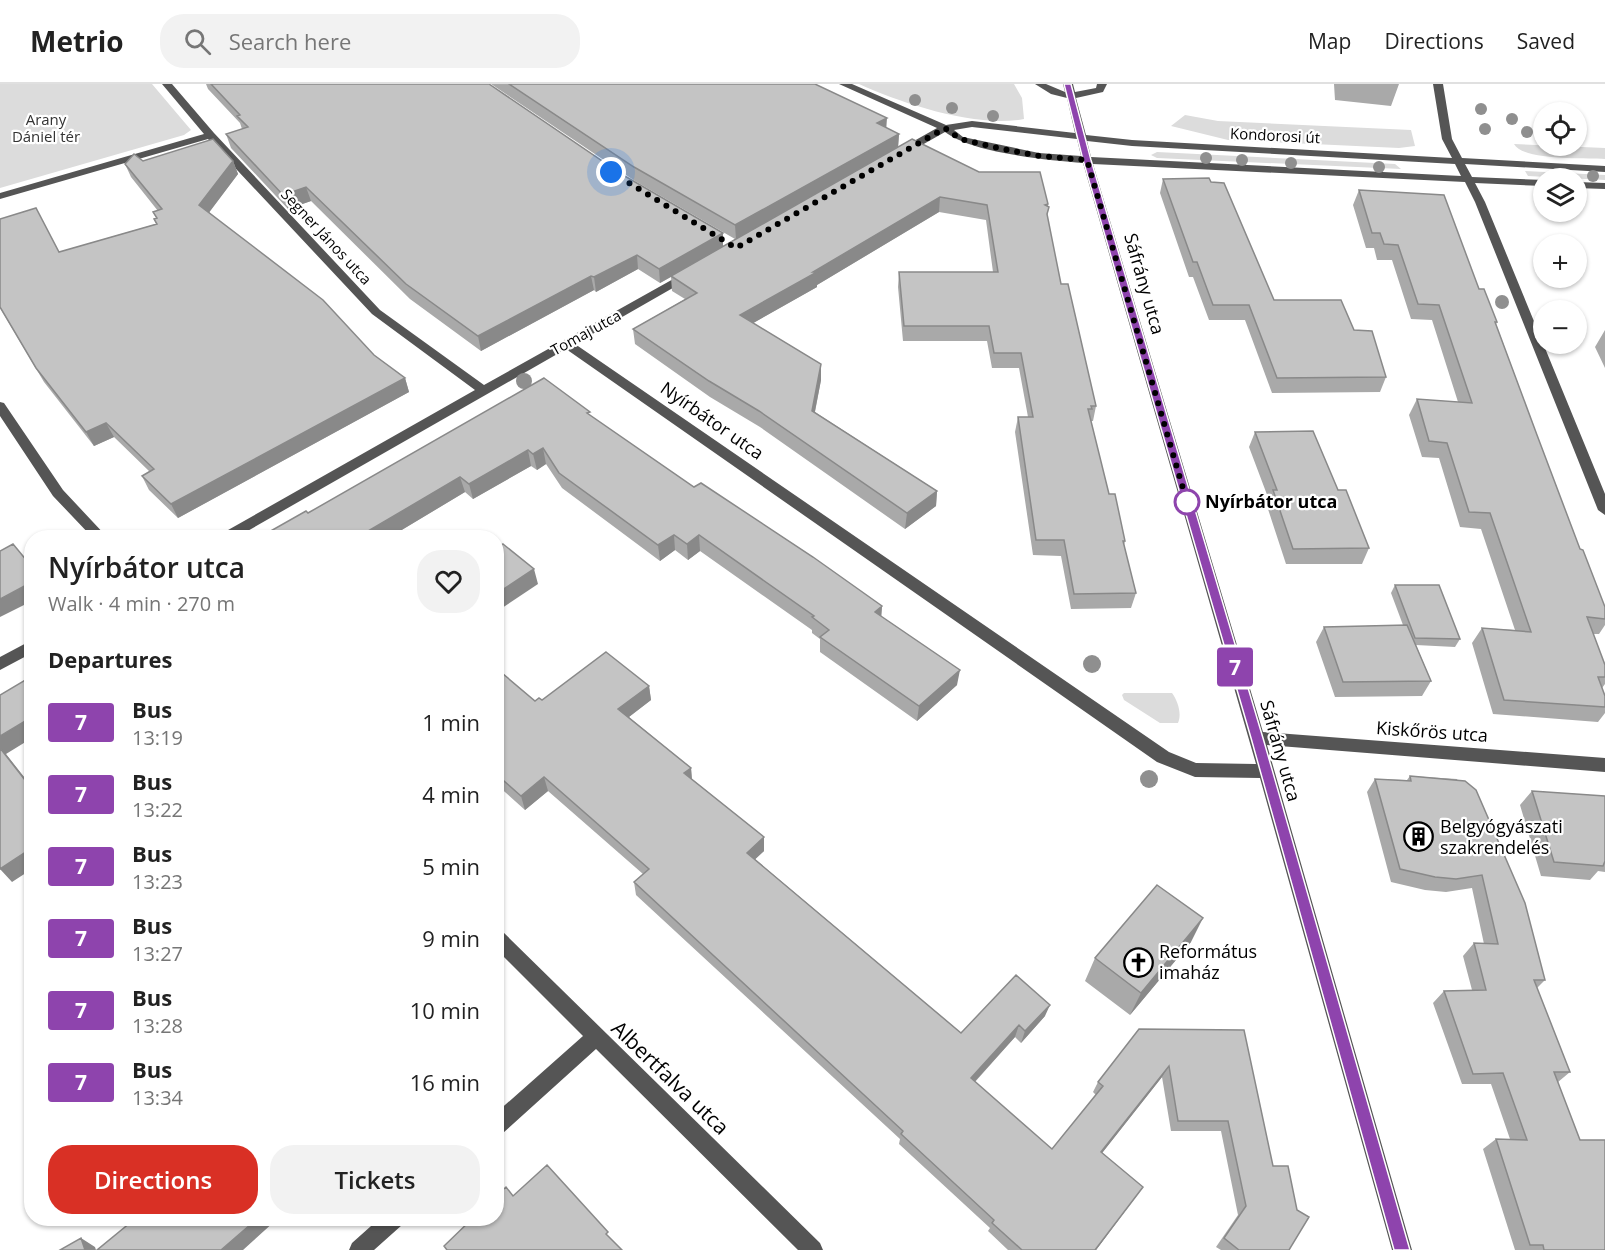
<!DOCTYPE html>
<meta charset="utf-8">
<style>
:root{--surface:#fff;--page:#f2f2f2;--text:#222;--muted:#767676;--line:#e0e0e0;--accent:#d93025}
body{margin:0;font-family:"Open Sans",sans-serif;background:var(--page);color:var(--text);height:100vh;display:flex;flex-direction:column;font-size:22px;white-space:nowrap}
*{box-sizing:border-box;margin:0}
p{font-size:20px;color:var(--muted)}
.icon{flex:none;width:33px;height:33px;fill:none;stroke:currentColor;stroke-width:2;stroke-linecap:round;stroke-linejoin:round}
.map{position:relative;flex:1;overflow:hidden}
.sheet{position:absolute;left:24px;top:446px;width:480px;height:696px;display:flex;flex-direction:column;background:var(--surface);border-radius:24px;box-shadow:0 2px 4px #0004}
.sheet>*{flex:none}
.badge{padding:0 12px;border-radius:4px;font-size:21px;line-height:39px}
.fabs{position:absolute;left:1533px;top:18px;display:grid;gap:12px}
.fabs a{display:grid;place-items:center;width:54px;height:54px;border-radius:50%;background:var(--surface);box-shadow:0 2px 4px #0004;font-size:30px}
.you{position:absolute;width:30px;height:30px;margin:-15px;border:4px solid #fff;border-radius:50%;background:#1a73e8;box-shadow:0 0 0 9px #1a73e833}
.map>.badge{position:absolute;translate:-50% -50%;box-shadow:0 0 0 3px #fff}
h2{padding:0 24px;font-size:22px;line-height:54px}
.round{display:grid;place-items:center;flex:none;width:63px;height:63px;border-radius:24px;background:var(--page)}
.overview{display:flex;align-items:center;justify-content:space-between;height:102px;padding:0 24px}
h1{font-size:28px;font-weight:600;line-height:45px}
.cta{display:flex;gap:12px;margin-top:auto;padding:12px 24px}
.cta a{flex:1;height:69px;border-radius:24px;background:var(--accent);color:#fff;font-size:24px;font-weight:600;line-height:69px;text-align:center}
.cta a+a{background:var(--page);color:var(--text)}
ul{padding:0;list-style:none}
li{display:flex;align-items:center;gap:18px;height:72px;padding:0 24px}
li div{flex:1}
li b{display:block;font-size:22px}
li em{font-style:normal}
li .badge{min-width:66px;font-weight:700;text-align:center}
header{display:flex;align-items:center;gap:36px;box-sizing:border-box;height:84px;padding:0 30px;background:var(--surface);border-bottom:2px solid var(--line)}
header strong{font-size:28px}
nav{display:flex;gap:33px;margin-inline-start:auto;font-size:21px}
.search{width:420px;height:54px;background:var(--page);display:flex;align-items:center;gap:15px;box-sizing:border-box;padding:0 21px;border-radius:24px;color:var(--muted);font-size:22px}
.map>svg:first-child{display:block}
</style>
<header>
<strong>Metrio</strong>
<div class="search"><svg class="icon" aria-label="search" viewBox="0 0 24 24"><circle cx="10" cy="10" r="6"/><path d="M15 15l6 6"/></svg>Search here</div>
<nav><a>Map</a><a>Directions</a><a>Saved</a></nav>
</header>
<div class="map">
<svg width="1605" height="1166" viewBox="0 0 1605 1166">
<rect width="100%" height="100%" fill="#fff"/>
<path fill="#dcdcdc" d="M0,0H152L191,46L184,51L0,104Z
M859,0H1014L1022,14L1024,35C976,44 903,20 859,0Z
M1185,31L1218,37L1411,46L1415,62L1399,64L1228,56L1171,42Z
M1514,60L1605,64V75C1586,74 1523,77 1514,60Z
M1157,68L1395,80L1401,85L1157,74L1151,71Z
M1525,87L1605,91V96L1528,92Z
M1124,609H1172C1178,617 1182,630 1178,639H1160L1124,616L1122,611Z"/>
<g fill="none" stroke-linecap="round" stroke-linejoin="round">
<path fill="#555" fill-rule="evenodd" d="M162,0H172L214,49L380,226L484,301L684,189H692V193L575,260L1169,668L1196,679L1256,680L1083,79C1047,76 972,69 945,48L906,70H898V66L937,44L839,0H852L946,41L972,37L1075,49L1067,14L1051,10L1035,0H1046L1065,8L1063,0H1073L1075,8L1096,4L1097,0H1107L1103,8L1076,14L1086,51L1132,56L1452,74L1442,55L1433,0H1443L1452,55L1462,74L1605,82V88L1465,80L1472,93L1544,96V102L1475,99L1485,118L1605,410V431L1598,426L1475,118L1465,98L1093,80L1263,648L1605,674V688L1267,661L1412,1166H1392L1260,694L1195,693L1157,678L566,265L237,453H219L221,450L475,306L372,230L208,55L0,115V109L204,50ZM972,43L1077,55L1081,72L1039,69L963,53L954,46ZM1087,57L1132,62L1455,80L1461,92L1091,73Z
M1576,98L1605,99V105L1576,104Z
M0,318L4,319L63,406L107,453H92L53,412L0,332Z
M32,556V569L0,586V573Z
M496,845L502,847L820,1159L823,1166H798L596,965L503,1049L496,1051V1029L583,952L496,865Z
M380,1134H405L402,1141L374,1166H349L352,1159Z"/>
</g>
<g fill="#8f8f8f">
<circle cx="915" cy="16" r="6"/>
<circle cx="952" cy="24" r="6"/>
<circle cx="1481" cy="25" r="6"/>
<circle cx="993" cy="32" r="6"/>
<circle cx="1512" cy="35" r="6"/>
<circle cx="1485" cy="45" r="6"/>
<circle cx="1527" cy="48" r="6"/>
<circle cx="1206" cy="74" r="6"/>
<circle cx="1242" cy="76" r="6"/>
<circle cx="1291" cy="79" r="6"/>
<circle cx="1379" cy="83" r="6"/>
<circle cx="1593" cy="92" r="6"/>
<circle cx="1502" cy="218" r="7"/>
<circle cx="524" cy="297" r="8"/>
<circle cx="1092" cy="580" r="9"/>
<circle cx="1149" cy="695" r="9"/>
</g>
<path fill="#a9a9a9" d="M206,0H489L623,91L723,149V162L735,155L635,97L491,0H815L886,44L899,50L898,63L979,88L1048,120V122L1049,123L1047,133L1061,200L1096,322L1093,337H1091L1109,410L1125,457L1124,461L1136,509L1131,524L1071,525L1061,472L1033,471L1015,348L1018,333H1028L1019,284H992L987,257H903L898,203L899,188H993L986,136L939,128L817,201V203L753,239L821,280V296L815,328L937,407L936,422L905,445L760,343L710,313L635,260L633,245L685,215L672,207L671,193L660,199L638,185L596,208L594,206L481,267L410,215L311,117L288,125L231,64L226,50L242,45L240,39L208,5Z
M1334,0H1399L1391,22L1335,16Z
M143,77H233L238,90L209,128L374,271L405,294L409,308L178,434L149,406L142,392L150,388L114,353L94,362L44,298L0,224L59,168L156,140L154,135L156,134L153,128L158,127L131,93L125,80Z
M1163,95L1274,216L1354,246L1386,293L1380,308L1272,309L1245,236H1209L1193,193H1189L1160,109Z
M1359,106L1479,205L1497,238L1496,240L1537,351L1580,465L1605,523V541L1599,550H1593L1605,581V600L1602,604L1605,612V629L1598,638L1493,630L1472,559L1482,544L1515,546L1481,445L1460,443L1439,374L1422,373L1409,331L1417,315L1458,318L1432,236L1411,235L1392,176H1377L1374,164H1366L1353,121Z
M1605,246V284L1595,263Z
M590,332L694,403L882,522L881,532L957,601L917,637L820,568V555L812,549V546L700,467L688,476L675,466L660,477L562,404L546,380L537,386L531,382L473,415L465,408L390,453H260L308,429Z
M1255,348L1338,406L1369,464L1362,480H1286L1267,422L1269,416L1249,363Z
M1395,501L1460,555L1455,563L1416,561L1431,597L1422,612L1335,613L1316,558L1324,543L1403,541L1391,509Z
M496,584L535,617L649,602L651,616L629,633L691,684L692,695L764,753V767L755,775L961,949L1045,932L1021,959L1015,953L975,998L1052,1065L1096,1011L1093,1008L1098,998L1244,946L1289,1166H1221L1216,1163L1238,1131L1221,1047H1171L1162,993L1102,1069L1143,1103L1096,1166H1008L988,1147L990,1144L899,1060L900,1055L636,811L634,798L643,790L548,707L525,726L496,700Z
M1410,692L1457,695L1545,896L1537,904L1570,988L1558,998L1605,1166H1515L1483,1065L1496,1055H1510L1491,1000H1462L1433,919L1444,907L1472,906L1463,872L1474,859L1484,860L1472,804L1446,808L1425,806L1391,798L1367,708L1375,695L1407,696Z
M1532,707L1605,712V788L1598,787L1590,796L1541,792L1520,721Z
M1191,858L1130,931L1085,897L1095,874Z"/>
<path fill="#898989" d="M887,34L886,48L877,39Z
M899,50L898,64L736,155L735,141Z
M233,77L238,90L205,134L199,121Z
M306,103L311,117L288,125L283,111Z
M940,113L939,128L817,201V203L741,246L740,231Z
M723,149V163L660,199L659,185Z
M637,171L638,185L596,208L594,193Z
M591,192L594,206L481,267L478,252Z
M821,280V296L812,342V327Z
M405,294L409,308L178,434L171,420Z
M106,339L114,353L94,362L86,348Z
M543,364L546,380L537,386L533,370Z
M528,366L531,382L473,415L469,400Z
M460,393L465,408L390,453H358Z
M937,407L936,422L905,445L907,429Z
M674,451L675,466L660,477L658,461Z
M699,451L700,467L688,476L687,460Z
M534,485L538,500L496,528V510Z
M32,498V517L0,533V515Z
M882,522L881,537L875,528Z
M960,586L957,601L917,637L919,622Z
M649,602L651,616L621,639L618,625Z
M32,633V654L6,670L32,703V705L0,664V652Z
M691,684L692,698L684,689Z
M544,693L548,707L525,726L521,712Z
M764,753V767L748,782L747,769Z
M32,764V785L12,798L0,785Z
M1203,834L1191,858L1130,931L1141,909Z
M1050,921L1045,932L1021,959L1025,947Z
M1019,941L1015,953L968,1005L971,994Z
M1169,982L1162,993L1095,1078L1101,1068Z
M1143,1103L1096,1166H1095Z
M258,1134H273L275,1137L243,1166H221Z
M81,1154L95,1163L96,1166H85Z"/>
<path fill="#c4c4c4" stroke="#898989" stroke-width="1.5" d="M211,0H489L623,91L723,149L659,185L637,171L594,193L591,192L478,252L406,200L306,103L283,111L226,50L248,43L237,32L240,31Z
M509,0H815L887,34L877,39L899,50L735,141L634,83Z
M213,55L233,77L199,121L323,216L374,271L405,294L171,420L142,392L154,385L106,339L86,348L36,284L0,223V135L36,124L59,168L157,140L154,135L157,134L153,128L162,125L125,80L134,70L143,77Z
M912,55L979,88H1040L1048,120L1045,121L1049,123L1047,130L1061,200H1068L1096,322H1091L1092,325H1088L1109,410H1115L1125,457H1123L1136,509L1074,510L1064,456H1036L1018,333H1033L1021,269H994L989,242H904L899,188H998L987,121L940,113L813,188H817L740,231L821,280L812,327L937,407L907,429L759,327L709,297L633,245L697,209L671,192Z
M1209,94L1211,98L1224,99L1274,216H1341L1354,246L1372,247L1386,293L1277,294L1249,221H1213L1197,178H1193L1163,95Z
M1359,106L1444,111L1479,205H1484L1497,238H1495L1537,351L1580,465L1583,466L1605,523V535L1587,533L1605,581V593H1598L1605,612V623L1504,616L1482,544L1531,548L1490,429L1469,428L1447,359L1429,357L1417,315L1472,319L1439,221L1418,220L1398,161L1384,160L1380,149H1372Z
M544,294L590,328L587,329L694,403L701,399L813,473L882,522L875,528L960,586L919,622L820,553L829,546L812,533L814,532L699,451L687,460L674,451L658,461L559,389L543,364L533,370L528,366L469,400L460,393L358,453H260L306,427L308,429Z
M1313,347L1338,406H1346L1369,464L1293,465L1273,406H1277L1255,348Z
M13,460L32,483V498L0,515V467Z
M503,460L534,485L496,510V464Z
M1395,501H1439L1460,555L1415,554Z
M1407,541L1431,597L1343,598L1324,543Z
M606,568L649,602L618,625L691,684L684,689L764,753L747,769L961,949L1016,891L1050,921L1025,947L1019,941L971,994L1052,1065L1103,1002L1098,998L1139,945L1244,946L1273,1082H1288L1297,1126L1309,1133L1289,1166H1239L1224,1154L1246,1122L1228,1037H1178L1169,982L1101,1068L1143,1103L1095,1166H1022L992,1139L994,1136L901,1050L903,1047L634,798L649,785L544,693L521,712L496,690V584L535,617L539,614L542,616Z
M32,592V633L0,652V611Z
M0,664L32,705V764L0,785Z
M1410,692L1465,697L1476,706L1525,819L1545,896H1534L1570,988H1554L1580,1056H1605V1166H1544L1543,1161H1530L1496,1055L1527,1056L1503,989L1473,990L1444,907L1486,906L1474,859L1498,860L1482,791L1456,795L1435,793L1400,785L1375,695L1411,697Z
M1532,707L1605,712V777L1603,782L1554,778Z
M1157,801L1203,834L1141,909L1095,874Z
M547,1081L608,1148L606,1150L622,1166H447L444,1162L473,1134H496V1112L506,1103L513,1112Z
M136,1134H258L221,1166H97Z
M81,1154L85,1166H60Z"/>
<path fill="#8e44ad" stroke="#fff" stroke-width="1.5" d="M1064,0H1071L1091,76L1263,654L1410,1166H1394L1251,654L1083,76Z"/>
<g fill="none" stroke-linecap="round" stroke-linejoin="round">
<path stroke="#000" stroke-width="6" stroke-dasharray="0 10.8" d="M611,88L736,164L945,44L960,55L1002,65L1039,72L1087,76L1187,418"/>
</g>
<defs>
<symbol id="building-ring" viewBox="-11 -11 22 22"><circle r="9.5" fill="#fff" stroke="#000" stroke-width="1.5"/><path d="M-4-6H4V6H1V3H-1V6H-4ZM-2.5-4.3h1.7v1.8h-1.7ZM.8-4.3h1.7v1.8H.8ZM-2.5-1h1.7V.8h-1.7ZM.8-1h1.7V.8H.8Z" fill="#000"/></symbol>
<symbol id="church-ring" viewBox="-11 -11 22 22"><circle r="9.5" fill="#fff" stroke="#000" stroke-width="1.5"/><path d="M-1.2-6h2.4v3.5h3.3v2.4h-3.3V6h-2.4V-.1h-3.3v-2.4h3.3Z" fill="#000"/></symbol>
</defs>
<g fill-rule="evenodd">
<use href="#building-ring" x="1402" y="736" width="33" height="33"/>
<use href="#church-ring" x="1122" y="862" width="33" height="33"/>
</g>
<circle fill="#fff" stroke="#8e44ad" stroke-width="3" cx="1187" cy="418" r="12"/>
<g text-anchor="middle" stroke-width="4.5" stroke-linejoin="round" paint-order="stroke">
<g font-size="15" fill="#333" stroke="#fff">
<text x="46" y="41">Arany<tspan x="46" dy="17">Dániel tér</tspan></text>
</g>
<g font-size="15" fill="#000" stroke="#fff">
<text transform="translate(1275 52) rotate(3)" y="5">Kondorosi út</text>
<text transform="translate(326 153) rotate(47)" y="5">Segner János utca</text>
<text transform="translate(586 249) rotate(-29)" y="5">Tomaj utca</text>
</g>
<g font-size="18" fill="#000" stroke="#fff">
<text transform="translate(1144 200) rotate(74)" y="6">Sáfrány utca</text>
<text transform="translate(712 337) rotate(35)" y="6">Nyírbátor utca</text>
<text transform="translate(1432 648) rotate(4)" y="6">Kiskőrös utca</text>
<text transform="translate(1280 667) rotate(74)" y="6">Sáfrány utca</text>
</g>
<g font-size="18" font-weight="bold" fill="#000" stroke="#fff" text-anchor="start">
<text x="1205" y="424">Nyírbátor utca</text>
</g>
<g font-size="18" fill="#000" stroke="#fff" text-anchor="start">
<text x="1440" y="749">Belgyógyászati<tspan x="1440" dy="21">szakrendelés</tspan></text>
<text x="1159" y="874">Református<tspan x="1159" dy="21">imaház</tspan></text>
</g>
<g font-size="21" fill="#000" stroke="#fff">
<text transform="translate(670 994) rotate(44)" y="7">Albertfalva utca</text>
</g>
</g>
</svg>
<div class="fabs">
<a><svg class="icon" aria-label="locate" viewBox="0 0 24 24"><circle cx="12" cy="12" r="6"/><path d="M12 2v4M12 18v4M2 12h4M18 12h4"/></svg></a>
<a><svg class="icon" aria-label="layers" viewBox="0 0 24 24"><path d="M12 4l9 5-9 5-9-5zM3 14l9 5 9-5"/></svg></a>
<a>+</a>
<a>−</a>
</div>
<div class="you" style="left:611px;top:88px"></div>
<b class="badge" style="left:1235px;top:583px;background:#8e44ad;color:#fff">7</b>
<section class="sheet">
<div class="overview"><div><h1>Nyírbátor utca</h1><p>Walk · 4 min · 270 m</p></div><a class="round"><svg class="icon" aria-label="heart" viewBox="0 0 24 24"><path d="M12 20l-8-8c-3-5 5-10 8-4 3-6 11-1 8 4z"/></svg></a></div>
<h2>Departures</h2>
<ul>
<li><span class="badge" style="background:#8e44ad;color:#fff">7</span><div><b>Bus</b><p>13:19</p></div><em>1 min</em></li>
<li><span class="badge" style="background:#8e44ad;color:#fff">7</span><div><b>Bus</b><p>13:22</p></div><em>4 min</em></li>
<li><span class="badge" style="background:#8e44ad;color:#fff">7</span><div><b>Bus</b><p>13:23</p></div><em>5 min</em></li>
<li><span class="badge" style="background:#8e44ad;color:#fff">7</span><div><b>Bus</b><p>13:27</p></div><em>9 min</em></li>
<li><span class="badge" style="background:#8e44ad;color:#fff">7</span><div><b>Bus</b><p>13:28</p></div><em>10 min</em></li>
<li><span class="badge" style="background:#8e44ad;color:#fff">7</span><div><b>Bus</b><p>13:34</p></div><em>16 min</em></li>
</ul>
<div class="cta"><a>Directions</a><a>Tickets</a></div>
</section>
</div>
